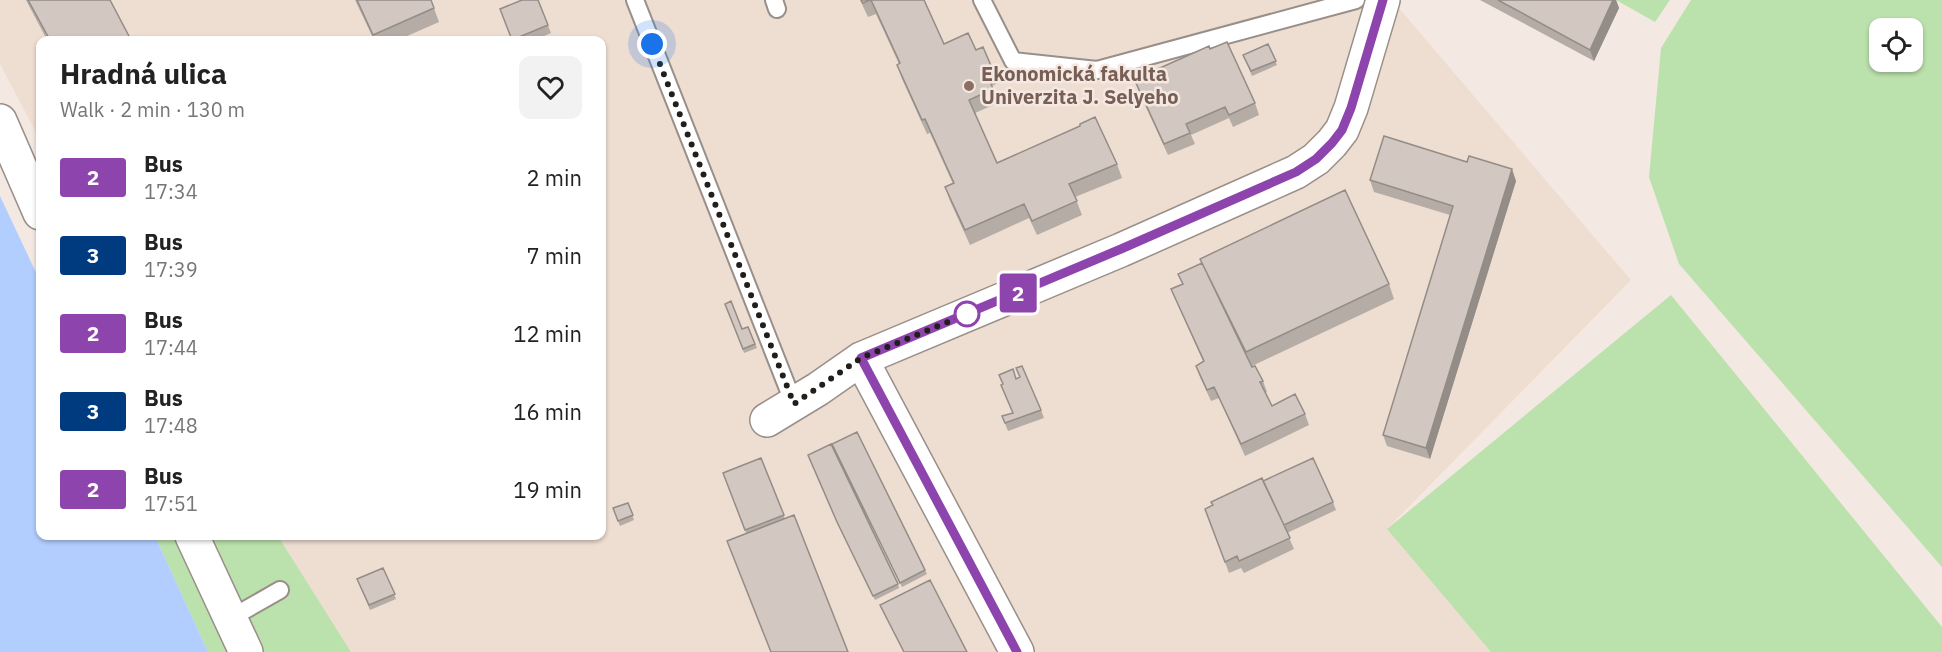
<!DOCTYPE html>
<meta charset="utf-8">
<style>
:root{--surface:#fff;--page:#f2f2f2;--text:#222;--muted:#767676}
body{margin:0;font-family:"IBM Plex Sans",sans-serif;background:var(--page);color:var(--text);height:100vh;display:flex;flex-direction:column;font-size:22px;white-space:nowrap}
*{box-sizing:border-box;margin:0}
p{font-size:20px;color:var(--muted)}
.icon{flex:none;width:33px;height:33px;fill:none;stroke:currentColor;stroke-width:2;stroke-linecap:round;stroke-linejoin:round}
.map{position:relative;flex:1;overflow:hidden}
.panel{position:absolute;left:36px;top:36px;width:570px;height:504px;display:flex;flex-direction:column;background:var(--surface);border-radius:12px;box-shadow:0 2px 4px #0004}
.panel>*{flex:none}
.badge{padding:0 12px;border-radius:4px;font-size:21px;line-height:39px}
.controls{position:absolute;left:1869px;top:18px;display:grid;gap:12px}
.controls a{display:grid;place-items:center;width:54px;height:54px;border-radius:12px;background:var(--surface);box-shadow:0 2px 4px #0004;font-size:30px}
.you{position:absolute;width:30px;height:30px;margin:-15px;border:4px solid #fff;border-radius:50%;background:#1a73e8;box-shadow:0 0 0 9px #1a73e833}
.map>.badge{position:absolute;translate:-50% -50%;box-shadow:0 0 0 3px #fff}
.round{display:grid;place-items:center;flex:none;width:63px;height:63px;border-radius:12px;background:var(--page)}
.headline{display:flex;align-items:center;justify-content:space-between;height:102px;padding:0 24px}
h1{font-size:28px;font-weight:800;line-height:45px}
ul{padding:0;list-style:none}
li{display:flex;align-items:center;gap:18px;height:78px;padding:0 24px}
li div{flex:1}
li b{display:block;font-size:22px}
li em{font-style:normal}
li .badge{min-width:66px;font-weight:700;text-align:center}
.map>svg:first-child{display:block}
</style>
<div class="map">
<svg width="1942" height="652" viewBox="0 0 1942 652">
<rect width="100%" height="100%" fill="#f4e9e2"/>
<path fill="#eeddd1" d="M0,0H1392L1631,280L1387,529L1491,652H351L278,536H602V40H40V140L0,64Z"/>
<path fill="#bbe1ac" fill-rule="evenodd" d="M1616,0H1670L1655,22Z
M1691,0H1942V567L1679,264L1649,177L1661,48ZM1880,28H1912V62H1880Z
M1671,295L1942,627V652H1491L1387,529Z
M155,536H278L351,652H208Z"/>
<path fill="#b2ceff" d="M0,196L40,281V536H155L208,652H0Z"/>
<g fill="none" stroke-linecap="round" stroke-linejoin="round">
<defs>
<path id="lane" d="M635,0L794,404
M774,0L777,9
M982,0L1013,61L1097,70L1356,0
M231,618L280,590"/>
<path id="street" d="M0,121L40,213
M861,359L1017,652
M767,420L818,389L861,359L1121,250L1296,172L1316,159L1332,143L1342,130L1351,108L1383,0
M192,536L246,652"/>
</defs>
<use href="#lane" stroke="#998f89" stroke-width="20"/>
<use href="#street" stroke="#998f89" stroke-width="36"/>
<use href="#lane" stroke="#fff" stroke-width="16"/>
<use href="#street" stroke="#fff" stroke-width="33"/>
</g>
<path fill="#b5aca6" d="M26,0H110L131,40H47Z
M355,0H431L439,22L398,40H374Z
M538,0L551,33L535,40H512Z
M860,0H924L944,44L976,50L992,68L998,83L992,86L998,103L975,113L997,163L1117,164L1122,178L1075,197L1082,215L1037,235L1029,218L970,245L950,201L945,187L953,184L930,133L927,134L902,79L897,65L899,64L876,14L868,17Z
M1480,0H1616L1619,8L1594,61Z
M1268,44L1277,65L1252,76L1243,55Z
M1210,49L1255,103L1259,115L1233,127L1229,118L1191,135L1195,144L1168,155L1140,94L1136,83Z
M1370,180L1516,181L1430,459L1387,446L1383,435L1450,215L1374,192Z
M1178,274L1389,284L1394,299L1252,366L1263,381L1267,392L1265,393L1272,406L1305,414L1309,425L1245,456L1219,398L1211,401L1200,377L1196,366L1203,361L1176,301L1171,289L1182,284Z
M725,304L742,329L748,327L757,348L744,353Z
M1016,379L1041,410L1044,418L1008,431L1002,416L1013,413L1001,385Z
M832,444L925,570L927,574L902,587Z
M808,455L898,584L899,588L875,600L839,526Z
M761,458L785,519L746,533L723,473Z
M1263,481L1333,502L1336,510L1287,533L1294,549L1244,573L1241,568L1229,573L1205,509Z
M628,503L634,520L620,526L613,508Z
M383,568L396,599L370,610L357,579Z"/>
<path fill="#938c87" d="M1613,0H1616L1619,8L1594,61L1590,50Z
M1512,169L1516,181L1430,459L1426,448Z"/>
<path fill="#d2c8c1" stroke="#938c87" stroke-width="1.5" d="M28,0H110L131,40H50Z
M357,0H431L434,8L373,35Z
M522,0H538L548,25L512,40L500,9Z
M861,0H870L863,3Z
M871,0H924L944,44L968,33L976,50L983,47L992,68L986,72L993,89L969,100L997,163L1080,126V124L1095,117L1117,164L1069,184L1077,201L1032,221L1024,204L965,230L945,187L954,183L925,119L922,120L897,65L900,63Z
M1498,0H1613L1590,50Z
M1227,42L1255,103L1229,115L1225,107L1186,124L1190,133L1164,144L1136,83L1152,75L1151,72L1209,46L1210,49Z
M1268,44L1276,61L1251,71L1243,55Z
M1384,136L1467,162L1469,156L1512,169L1426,448L1383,435L1453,206L1370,180Z
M1345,190L1389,284L1246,352L1200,259Z
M1202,263L1252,367L1255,366L1263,381L1260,382L1272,406L1295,394L1305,414L1241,444L1214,387L1207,390L1196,366L1204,361L1171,289L1183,284L1178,274Z
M731,301L742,329L748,327L755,344L743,349L725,304Z
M1022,366L1041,410L1005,423L1002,416L1013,413L1001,385L1003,384L999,375L1013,369L1016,379L1020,377L1016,368Z
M857,432L925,570L900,583L832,444Z
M831,444L898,584L873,596L837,522L808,455Z
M761,458L784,515L745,530L723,473Z
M1313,458L1333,502L1284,525L1263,481Z
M1262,478L1290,538L1239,561L1237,556L1225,562L1205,509L1213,505L1211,502Z
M628,503L633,515L618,521L613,508Z
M794,515L848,652H771L727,541Z
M383,568L395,594L369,605L357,579Z
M930,580L967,652H904L880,605Z"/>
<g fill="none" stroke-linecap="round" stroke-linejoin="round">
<defs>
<path id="line" d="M1017,652L861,358L1121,249L1296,172L1316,159L1332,143L1342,130L1351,108L1383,0"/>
</defs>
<use href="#line" stroke="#fff" stroke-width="14"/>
<use href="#line" stroke="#8e44ad" stroke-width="9"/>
<path stroke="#221e1c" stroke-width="6" stroke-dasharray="0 10.8" d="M652,44L794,404L861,358L967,314"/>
</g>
<circle fill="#8d6e63" stroke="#f4e9e2" stroke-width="2" cx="969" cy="86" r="6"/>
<circle fill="#fff" stroke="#8e44ad" stroke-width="3" cx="967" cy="314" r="12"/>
<g text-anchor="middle" stroke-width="5" stroke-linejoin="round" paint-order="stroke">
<g font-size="20" font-weight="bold" fill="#785e54" stroke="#f4e9e2" text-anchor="start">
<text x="981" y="81">Ekonomická fakulta<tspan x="981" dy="23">Univerzita J. Selyeho</tspan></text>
</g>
</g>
</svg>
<div class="controls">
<a><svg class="icon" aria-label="locate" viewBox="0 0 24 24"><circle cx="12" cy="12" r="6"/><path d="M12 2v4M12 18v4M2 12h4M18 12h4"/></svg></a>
</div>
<div class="you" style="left:652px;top:44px"></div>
<b class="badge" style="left:1018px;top:293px;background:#8e44ad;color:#fff">2</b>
<section class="panel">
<div class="headline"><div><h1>Hradná ulica</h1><p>Walk · 2 min · 130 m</p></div><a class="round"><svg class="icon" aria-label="heart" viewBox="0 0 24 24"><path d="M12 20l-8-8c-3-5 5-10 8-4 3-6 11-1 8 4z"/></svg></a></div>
<ul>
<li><span class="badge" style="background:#8e44ad;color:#fff">2</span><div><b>Bus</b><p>17:34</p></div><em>2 min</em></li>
<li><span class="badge" style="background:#003b80;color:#fff">3</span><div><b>Bus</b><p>17:39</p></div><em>7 min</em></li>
<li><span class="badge" style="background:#8e44ad;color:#fff">2</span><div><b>Bus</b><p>17:44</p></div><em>12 min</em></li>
<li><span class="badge" style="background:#003b80;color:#fff">3</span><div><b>Bus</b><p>17:48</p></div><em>16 min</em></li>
<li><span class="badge" style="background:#8e44ad;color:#fff">2</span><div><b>Bus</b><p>17:51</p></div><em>19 min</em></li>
</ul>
</section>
</div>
